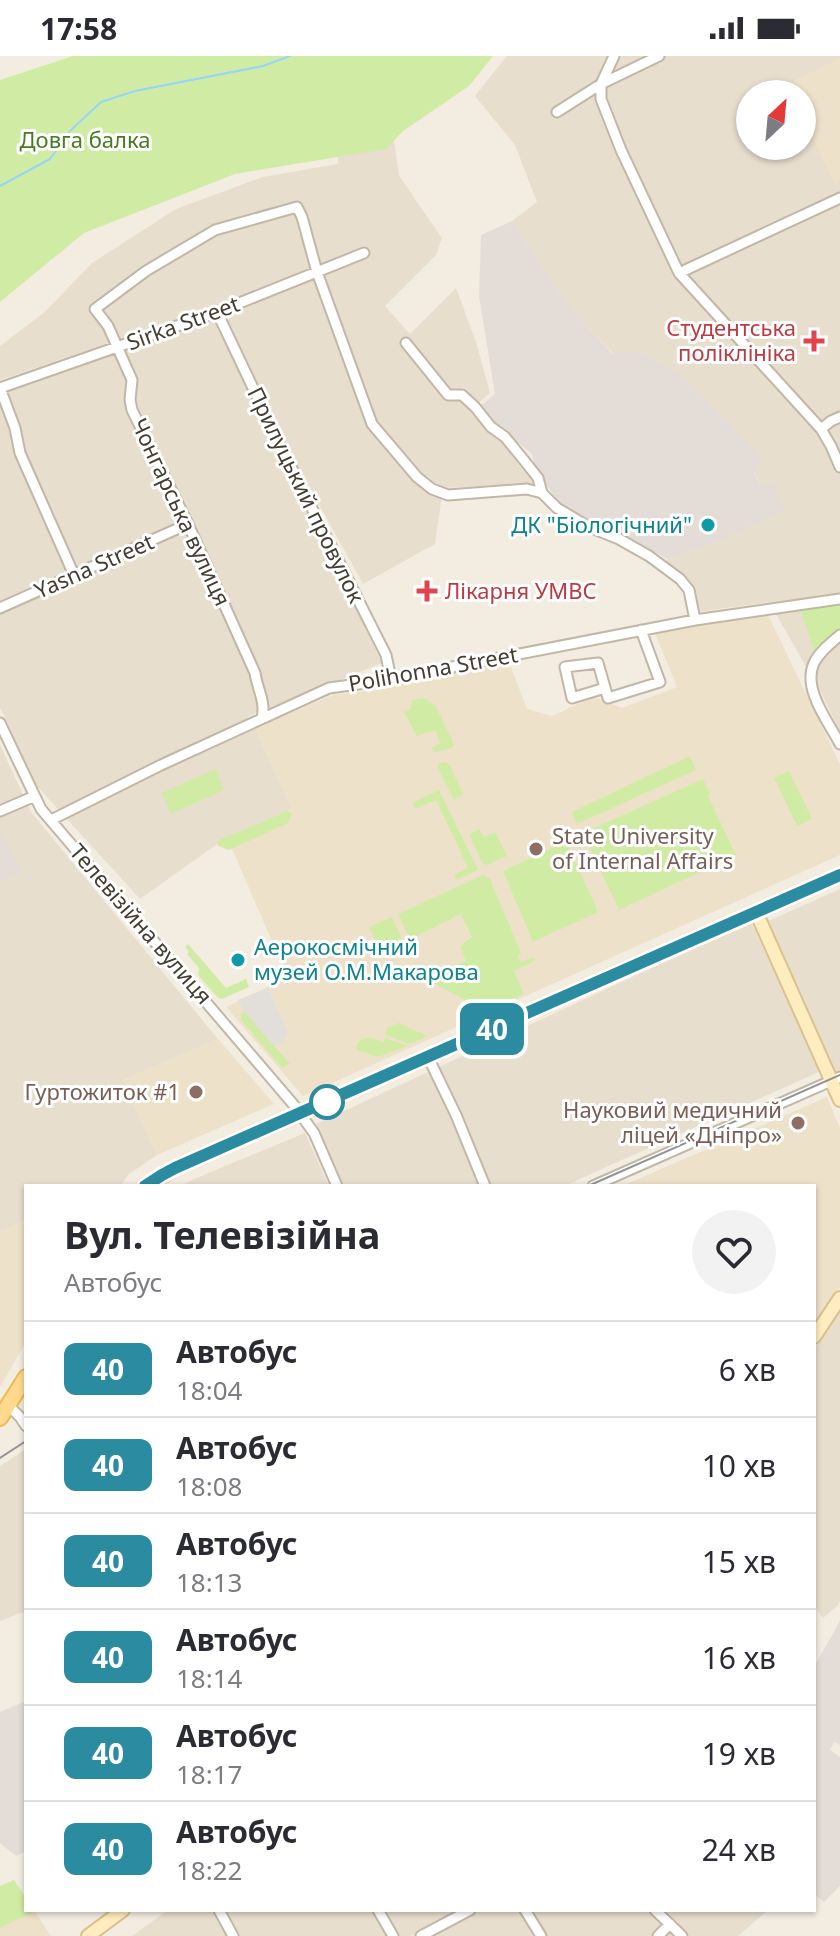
<!DOCTYPE html>
<html lang="uk">
<meta charset="utf-8">
<style>
:root{--surface:#fff;--page:#f2f2f3;--text:#2b2b33;--muted:#7c7c81;--line:#e1e1e2}
body{margin:0;font-family:"Noto Sans",sans-serif;background:var(--page);color:var(--text);height:100vh;display:flex;flex-direction:column;font-size:30px;white-space:nowrap}
*{box-sizing:border-box;margin:0}
p{font-size:26px;color:var(--muted)}
.icon{flex:none;width:44px;height:44px;fill:none;stroke:currentColor;stroke-width:2;stroke-linecap:round;stroke-linejoin:round}
.map{position:relative;flex:1;overflow:hidden}
.side{position:absolute;left:24px;top:1128px;width:792px;height:728px;display:flex;flex-direction:column;background:var(--surface);border-radius:0px;box-shadow:0 2px 6px #0004}
.side>*{flex:none}
.badge{padding:0 16px;border-radius:12px;font-size:28px;line-height:52px}
.needle{width:52px;rotate:26deg}
.controls{position:absolute;left:736px;top:24px;display:grid;gap:16px}
.controls a{display:grid;place-items:center;width:80px;height:80px;border-radius:50%;background:var(--surface);box-shadow:0 2px 6px #0004;font-size:40px}
.map>.badge{position:absolute;translate:-50% -50%;box-shadow:0 0 0 4px #fff}
.round{display:grid;place-items:center;flex:none;width:84px;height:84px;border-radius:42px;background:var(--page)}
.headline{display:flex;align-items:center;justify-content:space-between;height:136px;padding:0 40px}
h1{font-size:38px;font-weight:700;line-height:60px}
ul{padding:0;list-style:none}
li{display:flex;align-items:center;gap:24px;height:96px;padding:0 40px;border-top:2px solid var(--line)}
li div{flex:1}
li b{display:block;font-size:30px}
li em{font-style:normal}
li .badge{min-width:88px;font-weight:700;text-align:center}
.status{display:flex;justify-content:space-between;align-items:center;height:56px;padding:0 40px;background:var(--surface);direction:ltr}
.status svg{height:22px;fill:currentColor}
.map>svg:first-child{display:block}
</style>
<div class="status"><b>17:58</b><svg viewBox="0 0 49 12"><path d="M0 12V9h3v3zM5 12V6h3v6zM10 12V3h3v9zM15 12V0h3v12zM26 1h20v11H26zM47 4h2v5h-2z"/></svg></div>
<div class="map">
<svg width="840" height="1880" viewBox="0 0 840 1880">
<rect width="100%" height="100%" fill="#f3ece1"/>
<path fill="#e7dece" fill-rule="evenodd" d="M507,0H840V675L819,633L769,546L697,556L690,524L666,506L667,503L705,491L761,430L754,416L761,402L614,298L587,270L558,234L512,165L537,146L515,89L475,40ZM750,38H802V90H750Z
M391,63L399,120L442,182L436,199L385,250L410,278L456,232L476,286L490,337L469,355L503,388L533,427L443,432L435,488L363,528L291,398L214,251L0,324V290L45,256L92,207L176,153L263,121L338,108L337,65Z
M215,263L382,607L247,661L255,672L292,753L227,781L140,843L35,728L0,651V339Z
M0,689L31,756L218,983L123,1024L157,1099L129,1118L120,1130H26V1164L0,1176Z
M840,833V1014L834,1017L766,866Z
M751,866L821,1015L564,1130H343L316,1068Z
M305,1077L329,1130H180L194,1123Z
M840,1256V1545L838,1549L823,1562L814,1549V1294Z
M26,1393V1561L23,1556L0,1565V1410Z
M168,1854H460L410,1880H132Z
M479,1854H768L738,1880H431Z"/>
<path fill="#e4ddd7" d="M512,165L558,234L587,270L613,298L633,294L682,319L762,402L754,417L761,430L773,426L786,454L705,491L667,503L640,488L604,474L563,452L536,414L532,398L492,365L480,350L495,338L479,240L481,179Z
M2,776L22,817L0,827V777Z
M840,1565V1689L834,1686L830,1694L840,1701V1830L824,1846L814,1838V1611Z
M26,1645V1795L16,1800L0,1787V1656Z"/>
<path fill="#eee1c9" d="M840,2V126L835,129L802,59V38H792L788,28Z
M767,557L840,708V799L303,1040L226,951L290,920L274,890L227,781L292,753L255,672L333,639L383,633L408,625L509,606L527,653L552,660L593,641L622,652L677,631L655,577Z
M218,983L274,1048L157,1099L123,1024Z
M827,1041L840,1072V1231L814,1268V1130H622Z
M26,1164V1286L0,1331V1176Z
M14,1824L26,1842V1854H34L51,1880H0V1830Z"/>
<path fill="#d0eca4" d="M73,0H493L469,30L403,75L386,93L235,118L84,177L0,246V24Z
M840,548V574L815,598L801,555Z
M424,642L435,649L453,686L454,689L451,692L436,696L431,692L441,687L435,674L417,680L404,656L410,654L412,644Z
M690,700L696,714L577,768L572,756Z
M446,706L450,710L463,738L454,744L438,712V708Z
M215,713L224,734L171,758L162,737Z
M789,715L812,763L797,770L774,722Z
M703,723L710,737L708,740L736,799L619,854L591,794L585,776Z
M439,734L478,814L456,824L455,819L468,812L436,744L415,753L412,747Z
M287,755L292,758L288,767L229,794L218,790L217,785Z
M479,773L484,781L495,776L507,800L487,809L482,807L469,778Z
M566,785L598,856L533,886L503,815Z
M483,819L490,823L521,897L518,900L521,906L534,901L536,904L514,915L524,938L486,955L435,928L431,919L466,905L460,890L472,881L461,858L410,883L398,858Z
M392,861L403,886L381,896L369,871Z
M188,888L226,932L246,923L249,931L222,943L218,942L198,919L199,912L187,898L189,896L185,891Z
M244,955L290,1008L282,1012L241,964V958Z
M398,967L428,980L409,988L387,979L385,977L387,972Z
M369,981L383,986L386,982L407,990L378,1001L357,994L356,991L359,985Z
M14,1824L26,1842V1854L35,1855L0,1872V1830Z"/>
<path fill="#e2dfdb" d="M268,932L288,976L284,985L274,990L244,955L238,944Z"/>
<g fill="none" stroke-linecap="round" stroke-linejoin="round">
<path stroke="#95d5f8" stroke-width="2" d="M0,130L50,103L70,75L101,46L135,35L263,10L290,0"/>
<defs>
<path id="street" d="M614,0L601,28V43L621,94L679,217L821,373L831,390L840,411
M557,56L601,28L659,0
M679,217L840,142
M217,256L280,389L386,599L391,623
M406,287L448,339H462L475,351L491,371L505,381L523,403L538,422L542,437L557,452L589,471L619,483L649,500L680,523L689,534L695,564
M0,332L217,256L364,197
M0,332L15,372L20,397L74,519
M821,373L831,365L840,361
M0,552L188,468
M840,579C831,587 819,596 814,607C802,633 828,665 840,688
M605,632L572,642L565,611L598,607L608,642L660,626L641,574
M262,662C266,646 257,632 255,617L188,468L132,354L130,344L132,324L108,270L95,253L146,215L215,174L297,151L302,161L317,216L372,368L417,421L432,433L448,439L527,433L542,437
M0,667L41,753L293,1048L314,1077L337,1130
M0,755L35,740
M51,764L161,709L329,632L380,625L695,564L840,543
M428,1001L456,1059L485,1130
M593,1130L840,1021
M9,1350L20,1361L26,1370
M219,1854L233,1880
M378,1854L393,1880
M525,1854L541,1880
M655,1854L682,1880
M421,1880L470,1854
M658,1880L670,1868"/>
<path id="secondary" d="M756,856L840,1044
M814,1281L840,1242
M88,1880L123,1854"/>
<path id="primary" d="M145,1130L175,1112L840,819
M0,1362L26,1321"/>
</defs>
<use href="#street" stroke="#c1b7a6" stroke-width="13"/>
<use href="#secondary" stroke="#dbc28d" stroke-width="16"/>
<use href="#primary" stroke="#f0b851" stroke-width="18"/>
<use href="#street" stroke="#fff" stroke-width="9"/>
<use href="#secondary" stroke="#ffecbf" stroke-width="12"/>
<use href="#primary" stroke="#ffd98e" stroke-width="14"/>
<path stroke="#939393" stroke-width="2" d="M588,1130L840,1019
M0,1402L26,1385"/>
</g>
<g fill="none" stroke-linecap="round" stroke-linejoin="round">
<defs>
<path id="line" d="M145,1130L162,1119L175,1112L840,819"/>
</defs>
<use href="#line" stroke="#fff" stroke-width="18"/>
<use href="#line" stroke="#2b8ba1" stroke-width="12"/>
</g>
<g fill="#e0444e" stroke="#fff" stroke-width="3">
<path d="M810 273h8v8h8v8h-8v8h-8v-8h-8v-8h8z"/>
<path d="M423 523h8v8h8v8h-8v8h-8v-8h-8v-8h8z"/>
</g>
<g fill="#0f9aa8" stroke="#fff" stroke-width="3">
<circle cx="708" cy="469" r="8"/>
<circle cx="238" cy="904" r="8"/>
</g>
<g fill="#8d6e63" stroke="#fff" stroke-width="3">
<circle cx="536" cy="793" r="8"/>
<circle cx="196" cy="1036" r="8"/>
<circle cx="798" cy="1067" r="8"/>
</g>
<circle fill="#fff" stroke="#2b8ba1" stroke-width="4" cx="327" cy="1046" r="16"/>
<g text-anchor="middle" stroke-width="6" stroke-linejoin="round" paint-order="stroke">
<g font-size="22" fill="#477b1f" stroke="#fff">
<text x="85" y="92">Довга балка</text>
</g>
<g font-size="22" fill="#443c31" stroke="#fff">
<text transform="translate(183 267) rotate(-20)" y="8">Sirka Street</text>
<text transform="translate(306 439) rotate(64)" y="8">Прилуцький провулок</text>
<text transform="translate(181 456) rotate(65)" y="8">Чонгарська вулиця</text>
<text transform="translate(94 510) rotate(-24)" y="8">Yasna Street</text>
<text transform="translate(433 613) rotate(-10)" y="8">Polihonna Street</text>
<text transform="translate(141 868) rotate(49)" y="8">Телевізійна вулиця</text>
</g>
<g font-size="22" fill="#be3a42" stroke="#fff" text-anchor="end">
<text x="796" y="280">Студентська<tspan x="796" dy="25">поліклініка</tspan></text>
<text x="445" y="543" text-anchor="start">Лікарня УМВС</text>
</g>
<g font-size="22" fill="#0d838f" stroke="#fff" text-anchor="end">
<text x="692" y="477">ДК "Біологічний"</text>
<text x="254" y="899" text-anchor="start">Аерокосмічний<tspan x="254" dy="25">музей О.М.Макарова</tspan></text>
</g>
<g font-size="22" fill="#785e54" stroke="#fff" text-anchor="end">
<text x="552" y="788" text-anchor="start">State University<tspan x="552" dy="25">of Internal Affairs</tspan></text>
<text x="180" y="1044">Гуртожиток #1</text>
<text x="782" y="1062">Науковий медичний<tspan x="782" dy="25">ліцей «Дніпро»</tspan></text>
</g>
</g>
</svg>
<div class="controls">
<a><svg class="needle" viewBox="-14 -14 28 28"><path d="M0-13l5 13h-10z" fill="#e53935"/><path d="M0 13l5-13h-10z" fill="#7c7c81"/></svg></a>
</div>
<b class="badge" style="left:492px;top:973px;background:#2b8ba1;color:#fff">40</b>
<section class="side">
<div class="headline"><div><h1>Вул. Телевізійна</h1><p>Автобус</p></div><a class="round"><svg class="icon" aria-label="heart" viewBox="0 0 24 24"><path d="M12 20l-8-8c-3-5 5-10 8-4 3-6 11-1 8 4z"/></svg></a></div>
<ul>
<li><span class="badge" style="background:#2b8ba1;color:#fff">40</span><div><b>Автобус</b><p>18:04</p></div><em>6 хв</em></li>
<li><span class="badge" style="background:#2b8ba1;color:#fff">40</span><div><b>Автобус</b><p>18:08</p></div><em>10 хв</em></li>
<li><span class="badge" style="background:#2b8ba1;color:#fff">40</span><div><b>Автобус</b><p>18:13</p></div><em>15 хв</em></li>
<li><span class="badge" style="background:#2b8ba1;color:#fff">40</span><div><b>Автобус</b><p>18:14</p></div><em>16 хв</em></li>
<li><span class="badge" style="background:#2b8ba1;color:#fff">40</span><div><b>Автобус</b><p>18:17</p></div><em>19 хв</em></li>
<li><span class="badge" style="background:#2b8ba1;color:#fff">40</span><div><b>Автобус</b><p>18:22</p></div><em>24 хв</em></li>
</ul>
</section>
</div>
